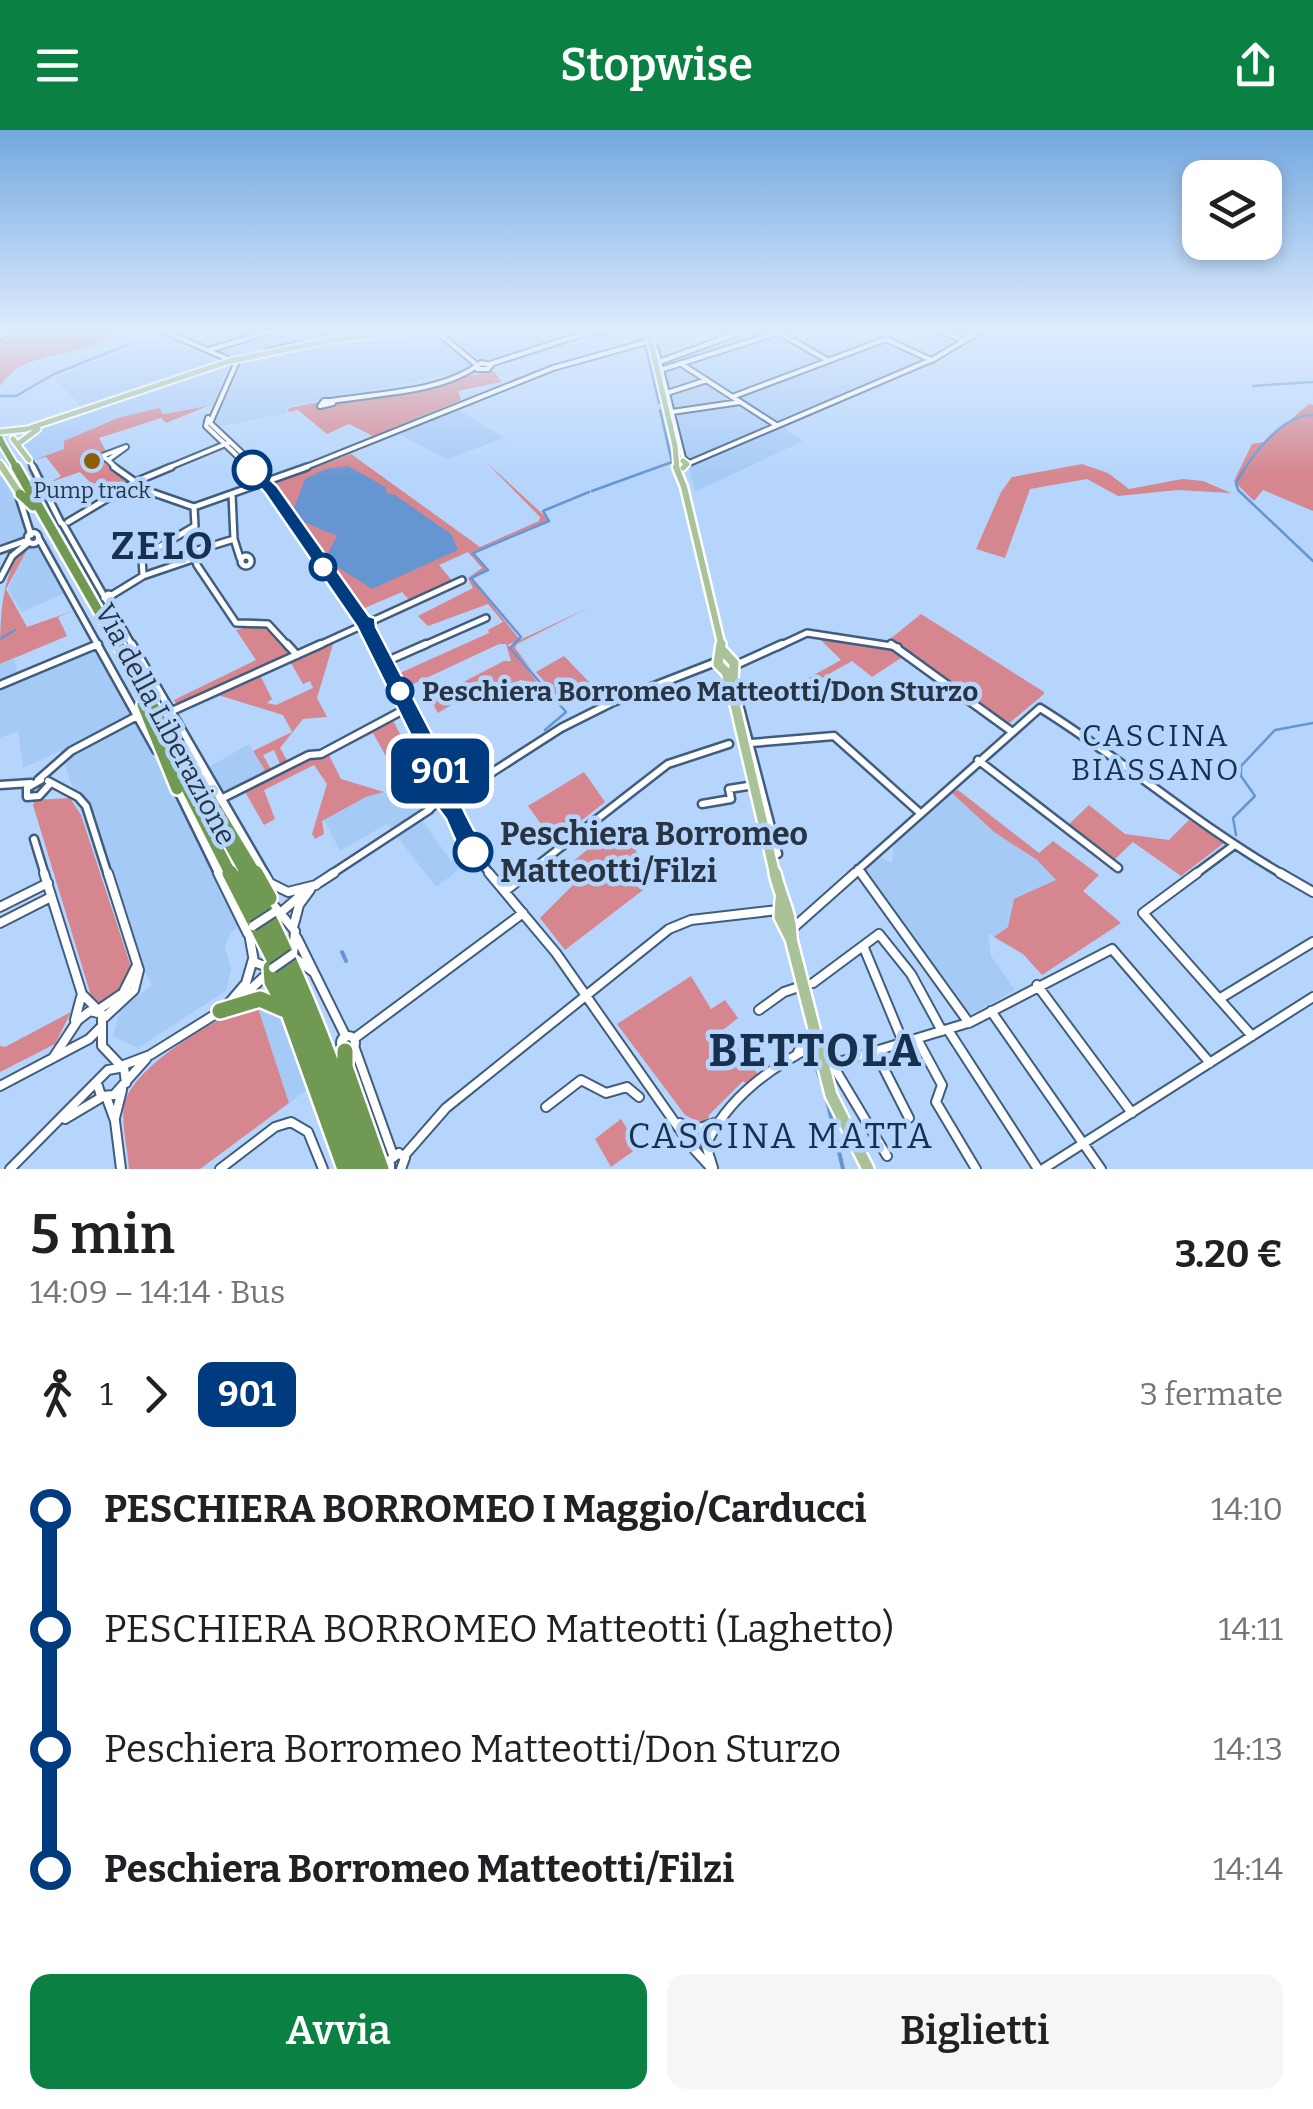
<!DOCTYPE html>
<html lang="it">
<meta charset="utf-8">
<style>
:root{--surface:#fff;--page:#f6f6f6;--text:#202124;--muted:#757577;--accent:#0b8043}
body{margin:0;font-family:Bitter,serif;background:var(--page);color:var(--text);height:100vh;display:flex;flex-direction:column;font-size:38px;white-space:nowrap}
*{box-sizing:border-box;margin:0}
p{font-size:32px;color:var(--muted)}
.icon{flex:none;width:55px;height:55px;fill:none;stroke:currentColor;stroke-width:2;stroke-linecap:round;stroke-linejoin:round}
.map{position:relative;height:1039px;overflow:hidden}
.sheet{display:flex;flex-direction:column;background:var(--surface);flex:1}
.sheet>*{flex:none}
.badge{padding:0 20px;border-radius:15px;font-size:35px;line-height:65px}
.buttons{position:absolute;left:1182px;top:30px;display:grid;gap:20px}
.buttons a{display:grid;place-items:center;width:100px;height:100px;border-radius:20px;background:var(--surface);box-shadow:0 5px 15px #0003;font-size:50px}
.map>.badge{position:absolute;translate:-50% -50%;box-shadow:0 0 0 5px #fff}
.legs{display:flex;align-items:center;gap:15px;height:110px;padding:0 30px;font-size:32px}
.legs p{margin-inline-start:auto}
.overview{display:flex;align-items:center;justify-content:space-between;height:170px;padding:0 30px}
h1{font-size:55px;font-weight:600;line-height:75px}
.action{display:flex;gap:20px;margin-top:auto;padding:20px 30px}
.action a{flex:1;height:115px;border-radius:20px;background:var(--accent);color:#fff;font-size:40px;font-weight:600;line-height:115px;text-align:center}
.action a+a{background:var(--page);color:var(--text)}
ul{padding:0 30px;list-style:none}
li{display:flex;align-items:center;gap:35px;height:120px;font-size:38px}
li i{display:grid;place-items:center;width:15px;height:100%;margin:0 12px;background:currentColor}
li i::after{content:'';width:25px;height:25px;margin:-12px;border:8px solid;border-radius:50%;background:var(--surface)}
li p{margin-inline-start:auto}
li:first-child i{background:linear-gradient(#0000 50%,currentColor 0)}
li:last-child i{background:linear-gradient(currentColor 50%,#0000 0)}
header{display:flex;justify-content:space-between;align-items:center;height:130px;padding:0 30px;background:var(--accent);color:#fff;font-size:45px;font-weight:600}
.map>svg:first-child{display:block}
</style>
<header><svg class="icon" aria-label="menu" viewBox="0 0 24 24"><path d="M4 6h16M4 12h16M4 18h16"/></svg>Stopwise<svg class="icon" aria-label="share" viewBox="0 0 24 24"><path d="M12 15V3M7 8l5-5 5 5M5 13v7h14v-7"/></svg></header>
<div class="map">
<svg width="1313" height="1039" viewBox="0 0 1313 1039">
<rect width="100%" height="100%" fill="#b6d5fc"/>
<path fill="#a6caf6" d="M169,201H381L336,205L233,227Z
M442,201H606L490,233L481,232Z
M746,201H875L925,225V230L782,290L783,297L803,311L695,362L676,284L708,279L673,281L663,239L753,211L739,203Z
M435,203L476,234L475,239L287,277L286,283L219,297L215,292L243,233L354,210Z
M162,204L219,233L82,277L54,248Z
M221,238L227,239L213,276L119,289L65,319L31,331L21,316L24,308L44,295Z
M456,278L504,308L447,329L399,304Z
M0,341L30,401L20,410L0,418Z
M47,409L72,460L22,482L8,460L23,422Z
M95,513L241,795L230,803L225,817L231,839L226,861L138,918L113,906L121,877L152,856L116,781L60,621L23,638L18,601L0,608V535L14,529L18,545Z
M249,614L265,640L217,667L202,641Z
M384,662L430,678L432,681L423,692L451,731L462,724L468,733L436,757L387,694L340,721L324,690L366,667Z
M951,662L994,702L1037,730L1057,751L1014,769L1008,797L994,807L988,803L991,826L1015,860L968,886L862,740L877,725L892,733L894,712Z
M256,872L286,887L312,956L289,973Z"/>
<path fill="#d6868e" d="M8,201H117C84,232 27,215 0,256V208Z
M494,241L501,252L458,261L461,270L373,306L349,294L327,304L298,280L288,282L289,278L319,272L320,278L331,277L336,272Z
M1309,274L1313,275V381L1263,360L1254,371L1234,351L1252,314L1264,312Z
M208,276L166,293L161,288L99,308L107,323L100,326L131,353L105,368L80,342L51,352L61,346L46,327L34,330L64,319V311L118,288L159,278L163,284Z
M351,324L480,417L539,391L540,387L486,332L549,390L472,422L487,440L470,447L520,510L590,477L517,514L515,518L532,540L511,518L513,512L508,515L538,553L520,550L503,562L494,561L488,570L464,567L438,583L430,569L504,531H511L506,514H499L407,557L400,543L489,503L488,500L503,492L488,474L428,496L418,486L473,458L468,448L482,438L468,422L439,435L453,452L410,471L402,462L360,480L287,376L291,373L275,352Z
M1082,334L1108,343L1129,359L1182,349L1203,351L1231,363L1178,360L1118,366L1087,349L1030,359L1005,428L976,419L1001,362L1012,347Z
M24,418H28L6,459L27,497L76,480L58,487L67,506L0,534C0,495 0,443 24,418Z
M921,484L1044,562V564L1007,595L890,509Z
M259,494L265,495L292,524L178,576L174,570L256,530L236,500Z
M816,505L895,519L904,526L872,547L852,531L797,562L793,559L746,569L745,566L792,557L841,530Z
M334,511L317,568L327,587L303,589L280,618L288,632L277,639L280,634L274,620L263,625L272,641L228,663L265,640L253,621L292,602L283,585L218,565L261,547L272,569L267,573L276,575L313,558L310,551L303,554L291,533Z
M564,526L592,555L563,573L536,542Z
M391,587L407,617L387,628L373,603L329,625L341,649L384,662L366,667L322,691L324,704L315,709L312,704L327,654L314,635L264,660L275,689L264,695L244,660Z
M584,642L605,672L554,712L528,676Z
M958,660L1039,723L1053,711L1099,745L1083,761L1121,793L1042,845L1023,824L994,807L1008,797L1014,769L1056,750L1037,730L994,702L951,662Z
M70,668L81,685L132,840L120,863L101,873L92,869L33,675L35,670Z
M1089,675L1125,704L1169,710L1189,690L1224,713L1181,746L1133,712L1114,730L1068,695Z
M618,695L656,750L565,820L540,788L582,746L571,733Z
M691,846L711,879L725,870L738,888L723,900L758,944L747,954L743,951L709,985L708,990L698,992L685,985L617,894Z
M256,872L289,973L200,1039H129C128,1020 121,995 124,976C131,936 220,886 256,872Z
M71,882L55,914L0,942V916L5,917Z
M621,989L639,1017L611,1037L595,1009Z"/>
<path fill="#6696d1" d="M348,336L387,358L386,363L395,365L451,404L458,420L372,459C356,447 336,441 328,423L337,406L304,392L294,378L305,349L326,339Z"/>
<g fill="none" stroke-linecap="round" stroke-linejoin="round">
<path stroke="#6696d1" stroke-width="2.5" d="M643,201L645,210
M645,214L659,273
M1253,256L1313,252
M0,266H16L54,244L130,214
M1313,285C1280,285 1250,328 1236,353L1238,360L1313,431
M592,361L672,332L660,280
M0,509L15,500
M545,600L566,582L510,518L521,507L471,448L488,440L473,423L549,391L543,381L589,362
M1236,705L1233,688L1255,666L1241,646V636L1275,600L1313,593"/>
<path stroke="#6696d1" stroke-width="4" d="M342,822L346,831
M811,922L825,962
M827,970L843,1039"/>
<defs>
<path id="minor-far3" d="M164,201L230,230
M326,201L332,206H345
M436,201L477,235
M591,201H604
M712,201L725,208
M939,201L963,210
M778,202L827,230
M346,206L370,203
M0,207L6,201
M652,219H656L683,328L688,332
M209,220L272,201
M268,221L301,214
M932,230L980,201
M659,232L744,201
M236,234L210,293L259,339
M490,234L592,201
M683,235L776,295
M657,241L783,201
M667,263L707,250
M324,271H331L333,273L320,276Z
M331,271C378,263 442,263 481,233L491,235L488,239H477
M672,282L740,272
M208,288L206,296L251,339
M126,317L108,330L102,326Z
M108,330L117,339
M30,331L34,339
M687,334L931,230L886,209L732,267
M165,339L228,313
M301,339L553,238L650,211"/>
<path id="minor-far2" d="M33,337L61,393
M114,337L148,361L194,377L195,396L142,427L143,446
M248,337L262,350
M256,337L268,348
M265,353L364,493H369L366,497L376,517
M232,364L234,409L240,428
M19,367L31,405
M194,377L307,337
M68,392L135,352L171,337
M63,394L104,466
M188,401L197,435L236,493L268,494L289,517
M27.5 408a5.5 5.5 0 1 1 11 0a5.5 5.5 0 1 1-11 0Z
M39,409L99,517
M0,420L25,411
M195,421L234,409
M241 431a5 5 0 1 1 10 0a5 5 0 1 1-10 0Z
M0,449L12,426L28,413
M108,464L112,465L104,468Z
M112,465L143,446L196,428
M105,468L133,517
M368,493L462,450
M92,517L98,514
M315,517L361,496
M420,517L486,488
M777,517L807,503L898,517"/>
<path id="minor-far1" d="M97,514L156,620
M132,514L266,745
M287,514L297,525
M375,514L442,645L458,661V683
M891,514L1011,601
M385,532L426,514
M736,535L782,514
M733,551L778,724H771
M0,555L98,514
M172,581L321,514
M751,613L834,606L920,683
M978,630L1118,738
M442,645L443,669C464,691 471,722 491,745
M38,650L71,621L137,586
M41,650L27,658V667L39,666L49,655
M48,651L78,667L86,676L108,745
M0,655L31,653
M178,661L219,745
M460,663L561,598L613,572L716,532
M221,669L309,625L321,624L409,577
M702,674L731,669L729,659L754,655
M34,709L45,745
M858,739L863,745
M330,745L429,680L442,666
M525,745L668,634L729,614
M852,745L1040,578C1124,630 1198,696 1284,745
M1194,745L1233,716"/>
<path id="minor" d="M44,743L82,864L98,880L123,863L136,837
M218,743L248,804
M264,743L270,753L288,762L316,755
M489,743L556,823L692,1017L712,1039
M861,743L969,893
M1197,743L1143,783L1252,906
M1280,743L1313,762
M317,754L334,743
M505,761L528,743
M271,772L295,801L293,824
M0,777L48,753
M279,784L307,760
M0,793L51,767
M294,794L299,775L310,760
M792,799L855,743
M249,803L254,832L270,838
M297,808L346,907
M864,818L903,912
M295,828L312,841
M813,853L879,804L911,844L942,901
M1037,855L1132,983
M241,868L266,845
M1219,869L1313,812
M229,873L246,853L253,829
M759,880L784,862L802,856
M991,881L1101,1039
M105,887L134,860L139,840L108,743
M75,890L81,867
M948,900L1038,1039
M341 913a7 7 0 1 1 14 0a7 7 0 1 1-14 0Z
M355,908L523,783
M917,909L942,955L936,972L976,1039
M354,916L393,1025
M875,921L909,988
M798,922L811,902
M53,928L78,890L90,881L102,884V916L121,936L150,925L219,882
M832,934L887,1026
M826,936L971,892L1112,819L1210,933
M0,956L89,909L100,898
M98,956L101,966L114,965L146,929
M107,969L115,991L121,1039
M546,977L581,950L606,963L627,957L639,967
M115,988L122,960
M65,989L102,967
M680,993L694,1000L715,993
M404,1026L446,978L669,799L691,790L778,780
M713,1038L706,1015C728,967 771,937 817,914
M10,1039L108,940L124,937L126,953
M220,1039L275,997L291,992L308,1002L323,1039
M390,1039V1030L399,1023L405,1028L401,1039
M1043,1039L1313,867"/>
<path id="major-far3" d="M433,201H438
M648,201L675,316L677,339
M0,302L27,299L230,231L327,211L410,201
M13,309L29,330
M18,314L38,299
M683,331L687,334L683,338
M0,333L4,339"/>
<path id="major-far2" d="M2,337L20,364
M676,337L684,357L722,517"/>
<path id="major-far1" d="M721,514L718,534L726,542L733,566L775,745
M723,521L734,533L733,551"/>
<path id="major" d="M775,743C780,766 792,785 791,809
M781,769L780,787L791,809L831,965L868,1039"/>
<path id="highway-far3" d="M4,317L17,339"/>
<path id="highway-far2" d="M16,337L119,517
M20,364L33,376"/>
<path id="highway-far1" d="M118,514L247,745
M143,575L177,659
M180,619L256,745
M173,631L231,745"/>
<path id="highway" d="M230,743L292,864L357,1039
M245,743C297,836 334,938 369,1039
M255,743L269,768
M271,838L272,852L289,883L345,1039
M220,881L260,869L283,879
M345,921V937L381,1039"/>
</defs>
<use href="#minor-far3" stroke="#415d7e" stroke-width="8"/>
<use href="#minor-far2" stroke="#415d7e" stroke-width="10"/>
<use href="#minor-far1" stroke="#415d7e" stroke-width="11"/>
<use href="#minor" stroke="#415d7e" stroke-width="12"/>
<use href="#major-far3" stroke="#fff" stroke-width="9"/>
<use href="#major-far2" stroke="#fff" stroke-width="11"/>
<use href="#major-far1" stroke="#fff" stroke-width="14"/>
<use href="#major" stroke="#fff" stroke-width="16"/>
<use href="#highway-far3" stroke="#fff" stroke-width="10"/>
<use href="#highway-far2" stroke="#fff" stroke-width="14"/>
<use href="#highway-far1" stroke="#fff" stroke-width="16"/>
<use href="#highway" stroke="#fff" stroke-width="20"/>
<use href="#minor-far3" stroke="#fff" stroke-width="4"/>
<use href="#minor-far2" stroke="#fff" stroke-width="5"/>
<use href="#minor-far1" stroke="#fff" stroke-width="6"/>
<use href="#minor" stroke="#fff" stroke-width="8"/>
<use href="#major-far3" stroke="#a9c298" stroke-width="5"/>
<use href="#major-far2" stroke="#a9c298" stroke-width="6"/>
<use href="#major-far1" stroke="#a9c298" stroke-width="9"/>
<use href="#major" stroke="#a9c298" stroke-width="11"/>
<use href="#highway-far3" stroke="#709a54" stroke-width="6"/>
<use href="#highway-far2" stroke="#709a54" stroke-width="9"/>
<use href="#highway-far1" stroke="#709a54" stroke-width="11"/>
<use href="#highway" stroke="#709a54" stroke-width="15"/>
<defs>
<path id="minor-bridge" d="M253,796L273,783
M273,838L293,824"/>
<path id="highway-bridge" d="M0,309L4,317"/>
</defs>
<use href="#minor-bridge" stroke="#415d7e" stroke-width="12" stroke-linecap="butt"/>
<use href="#highway-bridge" stroke="#fff" stroke-width="10" stroke-linecap="butt"/>
<use href="#minor-bridge" stroke="#fff" stroke-width="8"/>
<use href="#highway-bridge" stroke="#709a54" stroke-width="6"/>
</g>
<linearGradient id="sky" x2="0" y2="1"><stop stop-color="#74a8df"/><stop offset="0.58" stop-color="#deecfe"/><stop offset="1" stop-color="#deecfe" stop-opacity="0"/></linearGradient>
<rect width="1313" height="346" fill="url(#sky)"/>
<path fill="#003b80" stroke="#fff" stroke-width="2.5" d="M247,337H257L277,356L369,486L375,488L376,497L454,646C455,672 474,697 485,722L481,730L473,734L464,730L446,689L432,670L431,646L357,497L265,363L244,340Z"/>
<circle fill="#8e5e07" stroke="#b6d5fc" stroke-width="4" cx="92" cy="331" r="10"/>
<g fill="#fff" stroke="#003b80" stroke-width="5">
<circle cx="252" cy="340" r="18"/>
<circle cx="323" cy="437" r="12"/>
<circle cx="400" cy="561" r="12"/>
<circle cx="473" cy="722" r="18"/>
</g>
<g text-anchor="middle" stroke-width="9" stroke-linejoin="round" paint-order="stroke">
<g font-size="22" fill="#283443" stroke="#b6d5fc">
<text x="92" y="368">Pump track</text>
</g>
<g font-size="28" font-weight="bold" fill="#283443" stroke="#b6d5fc" text-anchor="start">
<text x="422" y="571">Peschiera Borromeo Matteotti/Don Sturzo</text>
</g>
<g font-size="28" fill="#283443" stroke="#b6d5fc">
<text transform="translate(166 594) rotate(62)" y="10">Via della Liberazione</text>
</g>
<g font-size="30" letter-spacing="2.5" fill="#17304f" stroke="#b6d5fc">
<text x="1156" y="616">CASCINA<tspan x="1156" dy="34">BIASSANO</tspan></text>
</g>
<g font-size="32" font-weight="bold" fill="#283443" stroke="#b6d5fc" text-anchor="start">
<text x="500" y="715">Peschiera Borromeo<tspan x="500" dy="37">Matteotti/Filzi</tspan></text>
</g>
<g font-size="35" letter-spacing="2.5" fill="#17304f" stroke="#b6d5fc">
<text x="781" y="1018">CASCINA MATTA</text>
</g>
<g font-size="38" font-weight="bold" letter-spacing="2.5" fill="#17304f" stroke="#b6d5fc">
<text x="163" y="429">ZELO</text>
</g>
<g font-size="45" font-weight="bold" letter-spacing="2.5" fill="#17304f" stroke="#b6d5fc">
<text x="816" y="936">BETTOLA</text>
</g>
</g>
</svg>
<div class="buttons">
<a><svg class="icon" aria-label="layers" viewBox="0 0 24 24"><path d="M12 4l9 5-9 5-9-5zM3 14l9 5 9-5"/></svg></a>
</div>
<b class="badge" style="left:440px;top:641px;background:#003b80;color:#fff">901</b>
</div>
<section class="sheet">
<div class="overview"><div><h1>5 min</h1><p>14:09 – 14:14 · Bus</p></div><b>3.20 €</b></div>
<div class="legs"><svg class="icon" aria-label="walk" viewBox="0 0 24 24"><circle cx="13" cy="4" r="2"/><path d="M13 8l-2 6 4 7M11 14l-3 7M7 12l3-4h3l4 4"/></svg>1<svg class="icon" aria-label="forward" viewBox="0 0 24 24"><path d="M9 5l7 7-7 7"/></svg><b class="badge" style="background:#003b80;color:#fff">901</b><p>3 fermate</p></div>
<ul>
<li><i style="color:#003b80"></i><b>PESCHIERA BORROMEO I Maggio/Carducci</b><p>14:10</p></li>
<li><i style="color:#003b80"></i><span>PESCHIERA BORROMEO Matteotti (Laghetto)</span><p>14:11</p></li>
<li><i style="color:#003b80"></i><span>Peschiera Borromeo Matteotti/Don Sturzo</span><p>14:13</p></li>
<li><i style="color:#003b80"></i><b>Peschiera Borromeo Matteotti/Filzi</b><p>14:14</p></li>
</ul>
<div class="action"><a>Avvia</a><a>Biglietti</a></div>
</section>
